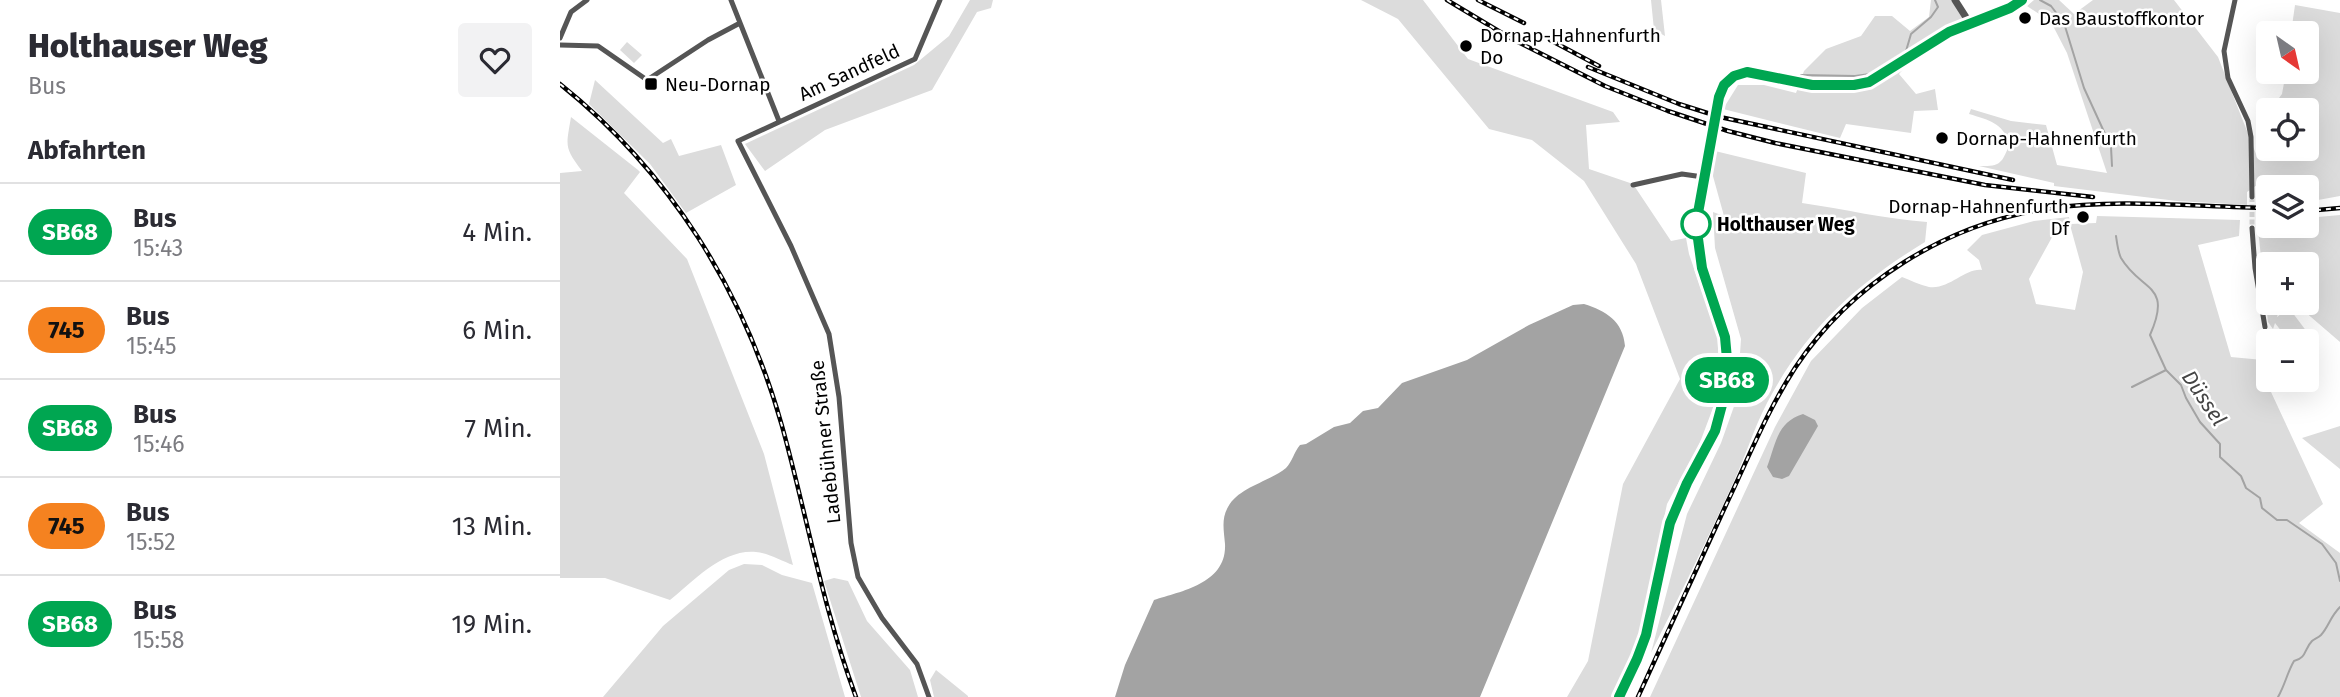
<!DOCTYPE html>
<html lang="de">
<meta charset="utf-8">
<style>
:root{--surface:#fff;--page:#f2f2f3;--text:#2b2b33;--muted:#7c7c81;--line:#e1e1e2}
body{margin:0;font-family:"Fira Sans",sans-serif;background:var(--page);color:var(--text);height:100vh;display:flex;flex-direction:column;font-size:26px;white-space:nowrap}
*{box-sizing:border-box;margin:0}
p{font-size:23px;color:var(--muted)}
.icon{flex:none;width:38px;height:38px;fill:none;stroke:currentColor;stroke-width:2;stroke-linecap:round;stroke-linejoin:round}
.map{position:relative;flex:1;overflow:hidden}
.sheet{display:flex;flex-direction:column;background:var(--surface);width:560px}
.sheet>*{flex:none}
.badge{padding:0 14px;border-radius:23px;font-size:24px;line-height:46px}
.needle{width:46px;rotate:146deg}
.buttons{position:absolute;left:1696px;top:21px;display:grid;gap:14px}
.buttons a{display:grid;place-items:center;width:63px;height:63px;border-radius:7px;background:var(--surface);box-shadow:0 7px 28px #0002;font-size:35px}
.map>.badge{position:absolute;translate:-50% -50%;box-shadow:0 0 0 4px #fff}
h2{padding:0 28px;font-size:26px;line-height:63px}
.round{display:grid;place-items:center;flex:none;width:74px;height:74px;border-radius:7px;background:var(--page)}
.summary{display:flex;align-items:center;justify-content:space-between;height:119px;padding:0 28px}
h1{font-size:33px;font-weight:800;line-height:52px}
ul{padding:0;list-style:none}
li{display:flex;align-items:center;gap:21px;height:98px;padding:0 28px;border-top:2px solid var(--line)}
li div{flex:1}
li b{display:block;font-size:26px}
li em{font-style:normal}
li .badge{min-width:77px;font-weight:700;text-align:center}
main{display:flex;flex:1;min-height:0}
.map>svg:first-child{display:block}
</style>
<main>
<section class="sheet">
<div class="summary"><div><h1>Holthauser Weg</h1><p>Bus</p></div><a class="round"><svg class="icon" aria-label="heart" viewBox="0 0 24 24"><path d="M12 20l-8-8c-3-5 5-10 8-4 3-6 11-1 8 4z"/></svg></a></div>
<h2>Abfahrten</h2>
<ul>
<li><span class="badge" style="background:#00a651;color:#fff">SB68</span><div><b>Bus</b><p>15:43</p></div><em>4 Min.</em></li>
<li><span class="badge" style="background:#f58220;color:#111">745</span><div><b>Bus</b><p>15:45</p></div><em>6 Min.</em></li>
<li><span class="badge" style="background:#00a651;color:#fff">SB68</span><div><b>Bus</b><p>15:46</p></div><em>7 Min.</em></li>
<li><span class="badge" style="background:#f58220;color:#111">745</span><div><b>Bus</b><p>15:52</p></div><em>13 Min.</em></li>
<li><span class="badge" style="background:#00a651;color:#fff">SB68</span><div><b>Bus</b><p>15:58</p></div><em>19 Min.</em></li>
</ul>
</section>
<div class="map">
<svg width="1780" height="697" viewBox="0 0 1780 697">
<rect width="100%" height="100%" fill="#fff"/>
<path fill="#dcdcdc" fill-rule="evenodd" d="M410,0H433L431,8L417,12L372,90L265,130L205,171L185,144L354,65L389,36Z
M801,0H863L908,59L1053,112L1060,122L1026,125L1029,169L1073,184L1111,241L1126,238L1129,254L1158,339L1159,392L1139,445L1107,504L1082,623L1070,660L1052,697H1007L1028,661L1063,484L1120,379L1076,264L1024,181L972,140L929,129L838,19Z
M1091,0H1101L1105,36L1094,30Z
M1371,0H1392L1406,21L1365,44L1339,74L1356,94L1375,89L1378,110L1354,111L1351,133L1286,124L1280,138L1163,109L1178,85H1204L1236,93L1244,71L1266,49L1301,36L1315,16H1332L1350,31L1369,17Z
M1474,0H1499L1514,14L1533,0H1614L1658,57L1696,154L1708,148L1746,149V110H1710L1722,94L1726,72H1746V33H1731L1735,5L1780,13V196L1747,202L1746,187H1708V204L1696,205L1697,185L1687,192V205L1617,201L1494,186V183L1419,166C1442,167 1442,162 1450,143C1442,123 1429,120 1409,114L1411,109L1451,121L1486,125L1497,165L1547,173L1507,53L1491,22L1467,6Z
M67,42L82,55L74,63L60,50Z
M35,80L103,143L111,139L119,156L161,145L176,185L126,213L90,164L29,104Z
M11,117L78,170L80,172L64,193L127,259L204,454L233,565C222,561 208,553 196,552C162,549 134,581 110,600L45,578H0V173L22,171C4,147 6,147 11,117Z
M1155,151L1246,173L1242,203C1284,209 1325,219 1367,222L1365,242C1296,284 1245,330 1207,403C1194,428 1186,455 1174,481C1148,539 1119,596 1091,653L1127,514L1161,443L1177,398L1181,339L1155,248L1153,212L1164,216L1151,169Z
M1780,215V342L1744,311L1725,303H1746V264H1708V303H1721L1717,317L1729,308L1753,340L1747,346L1746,341H1729L1715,323L1713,329L1708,322L1697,220H1708V226H1746L1747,218Z
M1537,216L1680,220L1679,236L1638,245L1671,357L1703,360L1711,392L1763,504L1739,523L1780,553V697H1090L1215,427L1251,361L1302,308L1342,277C1350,280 1360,285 1369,287C1389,290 1405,268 1422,270L1419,260L1407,250L1422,235L1474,221L1509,217L1510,224L1536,223ZM1510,225L1523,272L1515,310L1476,304L1469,279L1496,230Z
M1780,426V469L1742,438Z
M184,564L202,565L222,575L252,583L285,697H43L103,626L169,570Z
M274,578L288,581L307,621L350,670L358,697H301L264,581Z
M376,670L408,696V697H374L370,680Z"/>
<path fill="#a3a3a3" d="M1024,304C1046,311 1063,321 1065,346L920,697H555L565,665L594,600C622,591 667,583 665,544C664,531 661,519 668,507C679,487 709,482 726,468C732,462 734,452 740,445L746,444L774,427L790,423L803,411L818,408L842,383L907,360L969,325L1013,305Z
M1243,414L1255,420L1258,426L1229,476L1222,479L1213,477L1207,467C1216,443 1217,422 1243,414Z"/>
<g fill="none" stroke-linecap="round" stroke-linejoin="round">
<path stroke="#a3a3a3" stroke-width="2" d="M1480,0L1491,6L1504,23L1524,88L1551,147L1552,166
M1241,75L1295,76L1310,74L1346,51L1351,34L1371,17L1378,7L1375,0
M1556,236C1557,243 1558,252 1561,258C1581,292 1613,283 1590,335L1606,370L1621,385L1626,398L1640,422L1660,444V457L1681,476L1686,488L1700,498L1702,508L1717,520H1727L1762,544L1776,563L1780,581
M1572,387L1606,370
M1718,697C1725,685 1727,673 1734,661C1747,658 1744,649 1752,641C1754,639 1758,638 1761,635C1769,626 1770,617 1780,607"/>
<path stroke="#d9d9d9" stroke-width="5" stroke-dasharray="5 2.5" stroke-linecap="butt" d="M1692,197V228"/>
<path stroke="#d9d9d9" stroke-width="9" stroke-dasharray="9 4.5" stroke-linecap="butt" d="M1147,157L1159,98"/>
<defs>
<path id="primary" d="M1159,98C1162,89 1166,81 1174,76C1192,66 1234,83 1254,85C1273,86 1291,86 1309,82L1389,32L1450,8L1462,0
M1059,697C1072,672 1084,646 1090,618C1097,587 1100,554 1110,524C1127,469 1166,430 1168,371C1169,334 1153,302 1142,268C1131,231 1139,194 1147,157"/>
</defs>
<use href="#primary" stroke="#dbdbdb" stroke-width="12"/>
<path stroke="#555" stroke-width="5" d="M171,0L219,121
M1675,0L1664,51L1668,78L1688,121L1691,137L1692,197
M0,38L11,12L27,0
M0,45L38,46L87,80L148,40L180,23
M1073,185L1122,174L1143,177
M1692,228L1695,268L1705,327
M369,697L357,664L322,618L298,577L291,543L279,397L269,334L231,246L178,141L355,59L380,0"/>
<path stroke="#555" stroke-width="7" d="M1395,0L1409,22"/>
<use href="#primary" stroke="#000" stroke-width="9"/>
<defs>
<path id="rail" d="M887,0L952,39L1045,86L1108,111L1168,131L1215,143L1425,185L1533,197
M918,0L964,23
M990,40L1039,66
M1028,67L1119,104L1160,117L1453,180
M0,84C110,172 184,291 222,426C247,516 263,609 296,697
M1746,211L1780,208
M1078,697C1107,633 1136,569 1166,505C1188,459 1207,411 1235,368C1291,283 1386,224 1486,209C1559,198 1635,207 1708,208"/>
</defs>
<use href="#rail" stroke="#000" stroke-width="4.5"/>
<use href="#rail" stroke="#fff" stroke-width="2" stroke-dasharray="5" stroke-linecap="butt"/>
</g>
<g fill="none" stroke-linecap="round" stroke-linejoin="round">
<defs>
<path id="line" d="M1059,697L1077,659L1086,635L1110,523L1127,483L1155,431L1166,390L1168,370L1165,337L1142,268L1136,224L1159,97L1164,85L1174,76L1187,72L1252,85H1294L1309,82L1389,32L1450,8L1462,0"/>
</defs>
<use href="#line" stroke="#fff" stroke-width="16"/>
<use href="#line" stroke="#00a651" stroke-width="10"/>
</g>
<g fill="#000" stroke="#fff" stroke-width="2.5">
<circle cx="1465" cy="18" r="7"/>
<circle cx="906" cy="46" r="7"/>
<rect x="84" y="77" width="14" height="14" rx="3.5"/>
<circle cx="1382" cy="138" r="7"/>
<circle cx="1523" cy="217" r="7"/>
</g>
<circle fill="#fff" stroke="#00a651" stroke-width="3.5" cx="1136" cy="224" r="14"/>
<g text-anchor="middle" stroke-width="5" stroke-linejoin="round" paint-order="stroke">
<g font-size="19" fill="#000" stroke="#fff" text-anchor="start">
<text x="1479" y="25">Das Baustoffkontor</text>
<text x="920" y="42">Dornap-Hahnenfurth<tspan x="920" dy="22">Do</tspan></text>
<text x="105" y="91">Neu-Dornap</text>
<text x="1396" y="145">Dornap-Hahnenfurth</text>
<text x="1509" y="213" text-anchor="end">Dornap-Hahnenfurth<tspan x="1509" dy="22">Df</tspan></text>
</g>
<g font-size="19" fill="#000" stroke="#fff">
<text transform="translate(289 72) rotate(-25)" y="7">Am Sandfeld</text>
<text transform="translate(265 442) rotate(-96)" y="7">Ladebühner Straße</text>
</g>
<g font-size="19" font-weight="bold" fill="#000" stroke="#fff" text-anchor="start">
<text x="1157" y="231">Holthauser Weg</text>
</g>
<g font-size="21" font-style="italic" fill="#444" stroke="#fff">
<text transform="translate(1644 398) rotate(56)" y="7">Düssel</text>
</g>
</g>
</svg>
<div class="buttons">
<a><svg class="needle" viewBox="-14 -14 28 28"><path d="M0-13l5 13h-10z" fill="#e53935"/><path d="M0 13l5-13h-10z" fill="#7c7c81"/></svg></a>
<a><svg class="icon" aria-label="locate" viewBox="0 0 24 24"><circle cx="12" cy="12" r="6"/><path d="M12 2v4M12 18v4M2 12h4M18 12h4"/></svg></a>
<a><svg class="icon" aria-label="layers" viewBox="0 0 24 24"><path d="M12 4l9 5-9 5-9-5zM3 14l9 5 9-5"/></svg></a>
<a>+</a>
<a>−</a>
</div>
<b class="badge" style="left:1167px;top:380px;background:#00a651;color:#fff">SB68</b>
</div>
</main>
